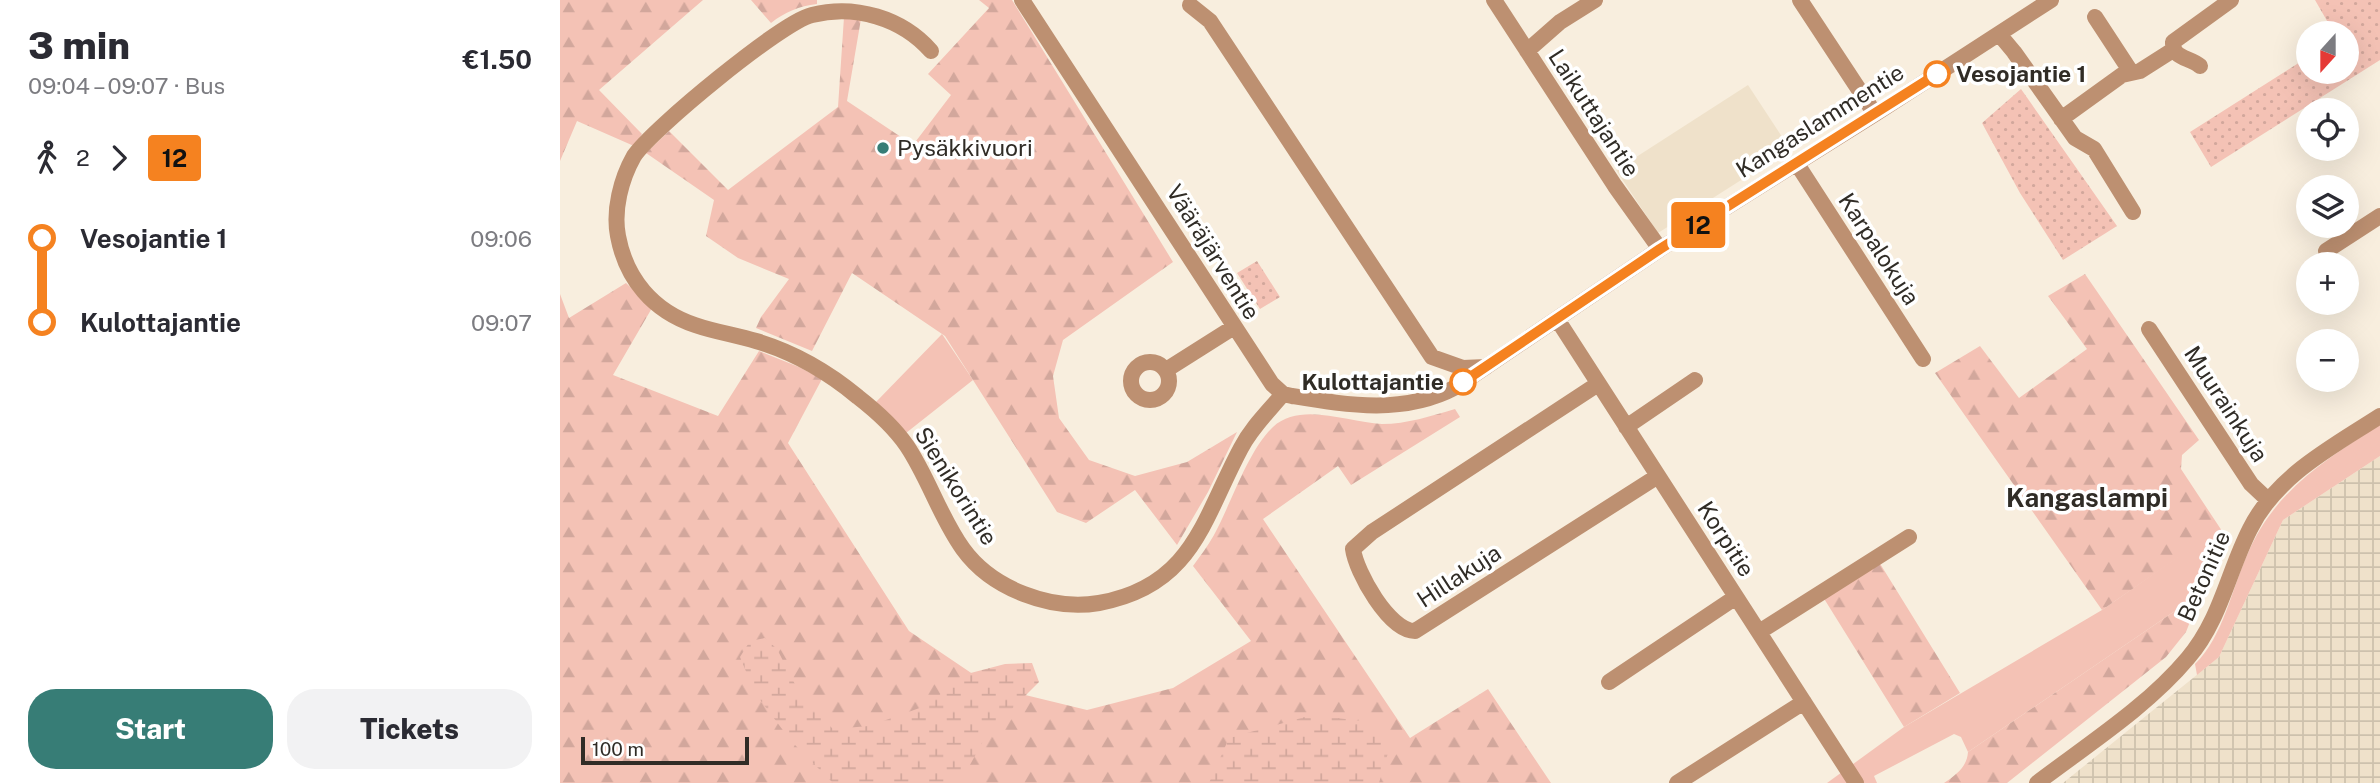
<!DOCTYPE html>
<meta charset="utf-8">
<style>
:root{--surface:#fff;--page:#f2f2f3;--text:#2b2b33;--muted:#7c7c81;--accent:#377d76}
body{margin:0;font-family:"Public Sans",sans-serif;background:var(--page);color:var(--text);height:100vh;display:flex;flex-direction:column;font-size:26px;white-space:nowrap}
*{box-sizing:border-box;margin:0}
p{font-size:23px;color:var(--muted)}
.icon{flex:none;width:38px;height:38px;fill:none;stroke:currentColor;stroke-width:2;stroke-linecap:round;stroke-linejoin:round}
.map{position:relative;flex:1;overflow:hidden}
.sheet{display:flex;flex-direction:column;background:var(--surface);width:560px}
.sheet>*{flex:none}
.badge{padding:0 14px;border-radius:5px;font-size:24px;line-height:46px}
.needle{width:46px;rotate:201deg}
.buttons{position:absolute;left:1736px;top:21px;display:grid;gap:14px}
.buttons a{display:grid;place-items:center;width:63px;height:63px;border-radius:50%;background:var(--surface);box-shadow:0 7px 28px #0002;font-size:35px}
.scale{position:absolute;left:21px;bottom:18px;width:168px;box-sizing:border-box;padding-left:7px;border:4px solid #302c26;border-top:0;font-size:19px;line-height:24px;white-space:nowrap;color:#302c26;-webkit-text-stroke:5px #fff;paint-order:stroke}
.map>.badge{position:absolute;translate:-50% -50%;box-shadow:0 0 0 4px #fff}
.legs{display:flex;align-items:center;gap:10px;height:77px;padding:0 28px;font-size:23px}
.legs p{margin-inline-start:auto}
.headline{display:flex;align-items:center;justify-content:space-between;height:119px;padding:0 28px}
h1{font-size:38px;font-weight:800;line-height:52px}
.cta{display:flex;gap:14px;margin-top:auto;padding:14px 28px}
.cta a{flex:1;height:80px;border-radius:28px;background:var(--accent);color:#fff;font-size:28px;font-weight:800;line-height:80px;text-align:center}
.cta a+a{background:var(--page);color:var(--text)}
ul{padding:0 28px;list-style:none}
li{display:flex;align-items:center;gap:24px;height:84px;font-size:26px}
li i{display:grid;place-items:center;width:10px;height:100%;margin:0 9px;background:currentColor}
li i::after{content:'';width:18px;height:18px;margin:-9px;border:5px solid;border-radius:50%;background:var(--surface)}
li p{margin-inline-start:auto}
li:first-child i{background:linear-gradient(#0000 50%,currentColor 0)}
li:last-child i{background:linear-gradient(currentColor 50%,#0000 0)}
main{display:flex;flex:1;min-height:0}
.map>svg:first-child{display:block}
</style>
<main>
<section class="sheet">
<div class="headline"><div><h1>3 min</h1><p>09:04 – 09:07 · Bus</p></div><b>€1.50</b></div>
<div class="legs"><svg class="icon" aria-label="walk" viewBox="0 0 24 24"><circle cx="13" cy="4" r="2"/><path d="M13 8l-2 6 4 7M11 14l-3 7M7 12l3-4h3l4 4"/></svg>2<svg class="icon" aria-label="forward" viewBox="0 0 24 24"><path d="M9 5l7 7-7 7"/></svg><b class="badge" style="background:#f58220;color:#111">12</b></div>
<ul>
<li><i style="color:#f58220"></i><b>Vesojantie 1</b><p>09:06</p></li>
<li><i style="color:#f58220"></i><b>Kulottajantie</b><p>09:07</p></li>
</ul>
<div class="cta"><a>Start</a><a>Tickets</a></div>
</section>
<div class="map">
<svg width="1820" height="783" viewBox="0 0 1820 783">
<defs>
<pattern id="industrial-grid" width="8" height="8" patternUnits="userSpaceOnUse" patternTransform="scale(1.75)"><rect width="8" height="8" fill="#efe1ca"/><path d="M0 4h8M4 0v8" fill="none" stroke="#cdc1ad"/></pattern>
<pattern id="forest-firs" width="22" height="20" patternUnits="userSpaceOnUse" patternTransform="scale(1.75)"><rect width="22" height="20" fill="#f4c2b5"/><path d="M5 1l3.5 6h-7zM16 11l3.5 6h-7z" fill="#d2a79c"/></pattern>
<pattern id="wetland-marsh" width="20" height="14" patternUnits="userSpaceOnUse" patternTransform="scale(1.75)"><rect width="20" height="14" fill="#f4c2b5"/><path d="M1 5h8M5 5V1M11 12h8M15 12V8" fill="none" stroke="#d2a79c"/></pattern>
<pattern id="park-dots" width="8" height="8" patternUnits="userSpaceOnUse" patternTransform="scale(1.75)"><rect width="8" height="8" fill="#f4c2b5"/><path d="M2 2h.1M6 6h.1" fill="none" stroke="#d2a79c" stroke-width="1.8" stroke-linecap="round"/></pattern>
</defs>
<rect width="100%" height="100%" fill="#f8eede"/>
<path fill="#efe1ca" d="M1188,85L1230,149L1098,233L1056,170Z"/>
<path fill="url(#industrial-grid)" d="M1820,456V783H1503L1659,657L1723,520Z"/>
<path fill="#f4c2b5" d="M382,334L413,380L346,433L316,402Z
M1820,424V456L1723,520L1659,657L1637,675L1635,664C1664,635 1671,590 1688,553C1716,489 1765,461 1820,424Z
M1659,528L1631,600L1408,752L1401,737L1394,734L1314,776L1317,783H1267L1344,727L1542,610Z"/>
<path fill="url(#forest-firs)" d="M0,0H143L39,90L82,134L74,146L17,121L0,161Z
M191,0H257V4C239,6 225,12 211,23Z
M419,0H452L613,262L503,340L493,376L499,418L529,460L575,476L627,462L677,432L648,492L617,545L575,490L526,523L497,512L385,336L292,273L252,351L196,328L201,317L229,279L178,258L146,236L154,200L86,153L109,131L168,190L278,107L284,17L301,19L287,101L353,145L391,95L368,74L429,8Z
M1525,274L1639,440L1622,455L1621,469L1664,534L1626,632L1606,657L1447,783H1384C1396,775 1407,767 1408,752L1631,600L1658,530L1542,610L1375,373L1420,346L1459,398L1527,349L1488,296Z
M66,283L92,308L53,375L158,416L199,351L239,367L262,379L228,443L349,631L432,687L527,710L613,688L691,641L633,566C640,556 648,546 654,535C671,504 688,450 713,427C741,401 789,423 822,424C847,424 871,416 895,409L900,417L791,485L778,466L703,519L850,738L928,689L991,783H0V294L9,318Z
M1319,562L1400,693L1344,727L1263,597Z"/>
<path fill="url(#wetland-marsh)" d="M205,638L217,649L243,700L273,729L309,726L368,705L403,675L445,664L472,663L479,682L427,734L400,783H273L231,741L195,693L180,657L190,641Z
M752,715L810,722L828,753L819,783H649L669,738Z"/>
<path fill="url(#park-dots)" d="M1755,0H1820V60L1651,167L1630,132L1748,57V72H1787V33H1774Z
M1461,89L1557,226L1503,260L1460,193L1422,123Z
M697,261L720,297L700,309L677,273Z"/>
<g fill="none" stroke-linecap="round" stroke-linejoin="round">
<path stroke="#bd9071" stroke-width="16" d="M462,0L712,384L723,394L732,396C787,405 844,415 896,387L1100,249L1315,114L1491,0
M934,0L1055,186L1100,249
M1240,0L1315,114
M630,5L650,21L872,357L903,368L926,367
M1535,17L1571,72
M1439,34L1454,52L1515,138L1534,149L1573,212
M371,51C342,18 295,4 252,15C222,22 92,129 74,156C61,179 53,210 58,236C66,279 93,311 135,325C155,332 176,335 196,341C233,352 268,372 298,397C316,411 334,427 347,446C369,479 380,517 403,549C432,589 491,611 539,603C633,586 643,519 681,448C692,427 708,412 723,394
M967,51L1000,22L1035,0
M1640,66C1630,57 1612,59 1613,42L1671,0
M1501,119L1562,75L1580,71L1613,50
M1237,164L1363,359
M1766,251L1820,216
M997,319L1296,783
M1589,329L1691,484L1708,500
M571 381a19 19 0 1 1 38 0a19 19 0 1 1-38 0Z
M606,370L674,327
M1038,384L812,532L793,549C796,572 829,631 855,631L1098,476
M1066,427L1135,380
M1199,632L1349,537
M1049,682L1176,597
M1117,783L1244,702
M1477,783C1527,745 1588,706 1628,658C1660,621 1668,572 1690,529C1716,476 1772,447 1820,416"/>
</g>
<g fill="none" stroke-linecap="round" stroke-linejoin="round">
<defs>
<path id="line-1" d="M903,382L1100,249L1377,74"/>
</defs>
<use href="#line-1" stroke="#fff" stroke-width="16"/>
<use href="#line-1" stroke="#f58220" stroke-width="10"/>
</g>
<g fill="#fff" stroke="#f58220" stroke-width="3.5">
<circle cx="1377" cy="74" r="12"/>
<circle cx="903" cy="382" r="12"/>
</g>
<circle fill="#377d76" stroke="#fff" stroke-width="2.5" cx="323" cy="148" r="7"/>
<g text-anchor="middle" stroke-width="7" stroke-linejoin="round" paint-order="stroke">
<g font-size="23" font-weight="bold" fill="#302c26" stroke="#fff" text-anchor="start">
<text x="1396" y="82">Vesojantie 1</text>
<text x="884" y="390" text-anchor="end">Kulottajantie</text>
</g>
<g font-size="23" fill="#302c26" stroke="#fff">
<text transform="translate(1034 113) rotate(57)" y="8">Laikuttajantie</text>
<text transform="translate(1260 121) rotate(-32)" y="8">Kangaslammentie</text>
<text transform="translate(1319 249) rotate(57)" y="8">Karpalokuja</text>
<text transform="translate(653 252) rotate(58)" y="8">Vääräjärventie</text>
<text transform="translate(1666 404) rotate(57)" y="8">Muurainkuja</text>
<text transform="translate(396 486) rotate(58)" y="8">Sienikorintie</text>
<text transform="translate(1166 539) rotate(57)" y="8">Korpitie</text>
<text transform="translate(899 576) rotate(-33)" y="8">Hillakuja</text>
<text transform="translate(1644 576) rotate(-66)" y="8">Betonitie</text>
</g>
<g font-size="23" fill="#302c26" stroke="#fff" text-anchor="start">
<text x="337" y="156">Pysäkkivuori</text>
</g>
<g font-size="26" font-weight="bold" fill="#302c26" stroke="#fff">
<text x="1527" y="507">Kangaslampi</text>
</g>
</g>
</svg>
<div class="buttons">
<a><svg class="needle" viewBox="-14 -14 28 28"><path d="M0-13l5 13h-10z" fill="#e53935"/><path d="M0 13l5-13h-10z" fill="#7c7c81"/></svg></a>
<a><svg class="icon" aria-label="locate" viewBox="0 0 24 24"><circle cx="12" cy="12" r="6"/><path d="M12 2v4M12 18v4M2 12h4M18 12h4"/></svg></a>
<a><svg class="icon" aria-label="layers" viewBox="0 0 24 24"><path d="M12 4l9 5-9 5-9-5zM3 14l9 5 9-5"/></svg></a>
<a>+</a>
<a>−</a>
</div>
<div class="scale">100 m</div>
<b class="badge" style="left:1138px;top:225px;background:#f58220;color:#111">12</b>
</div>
</main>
